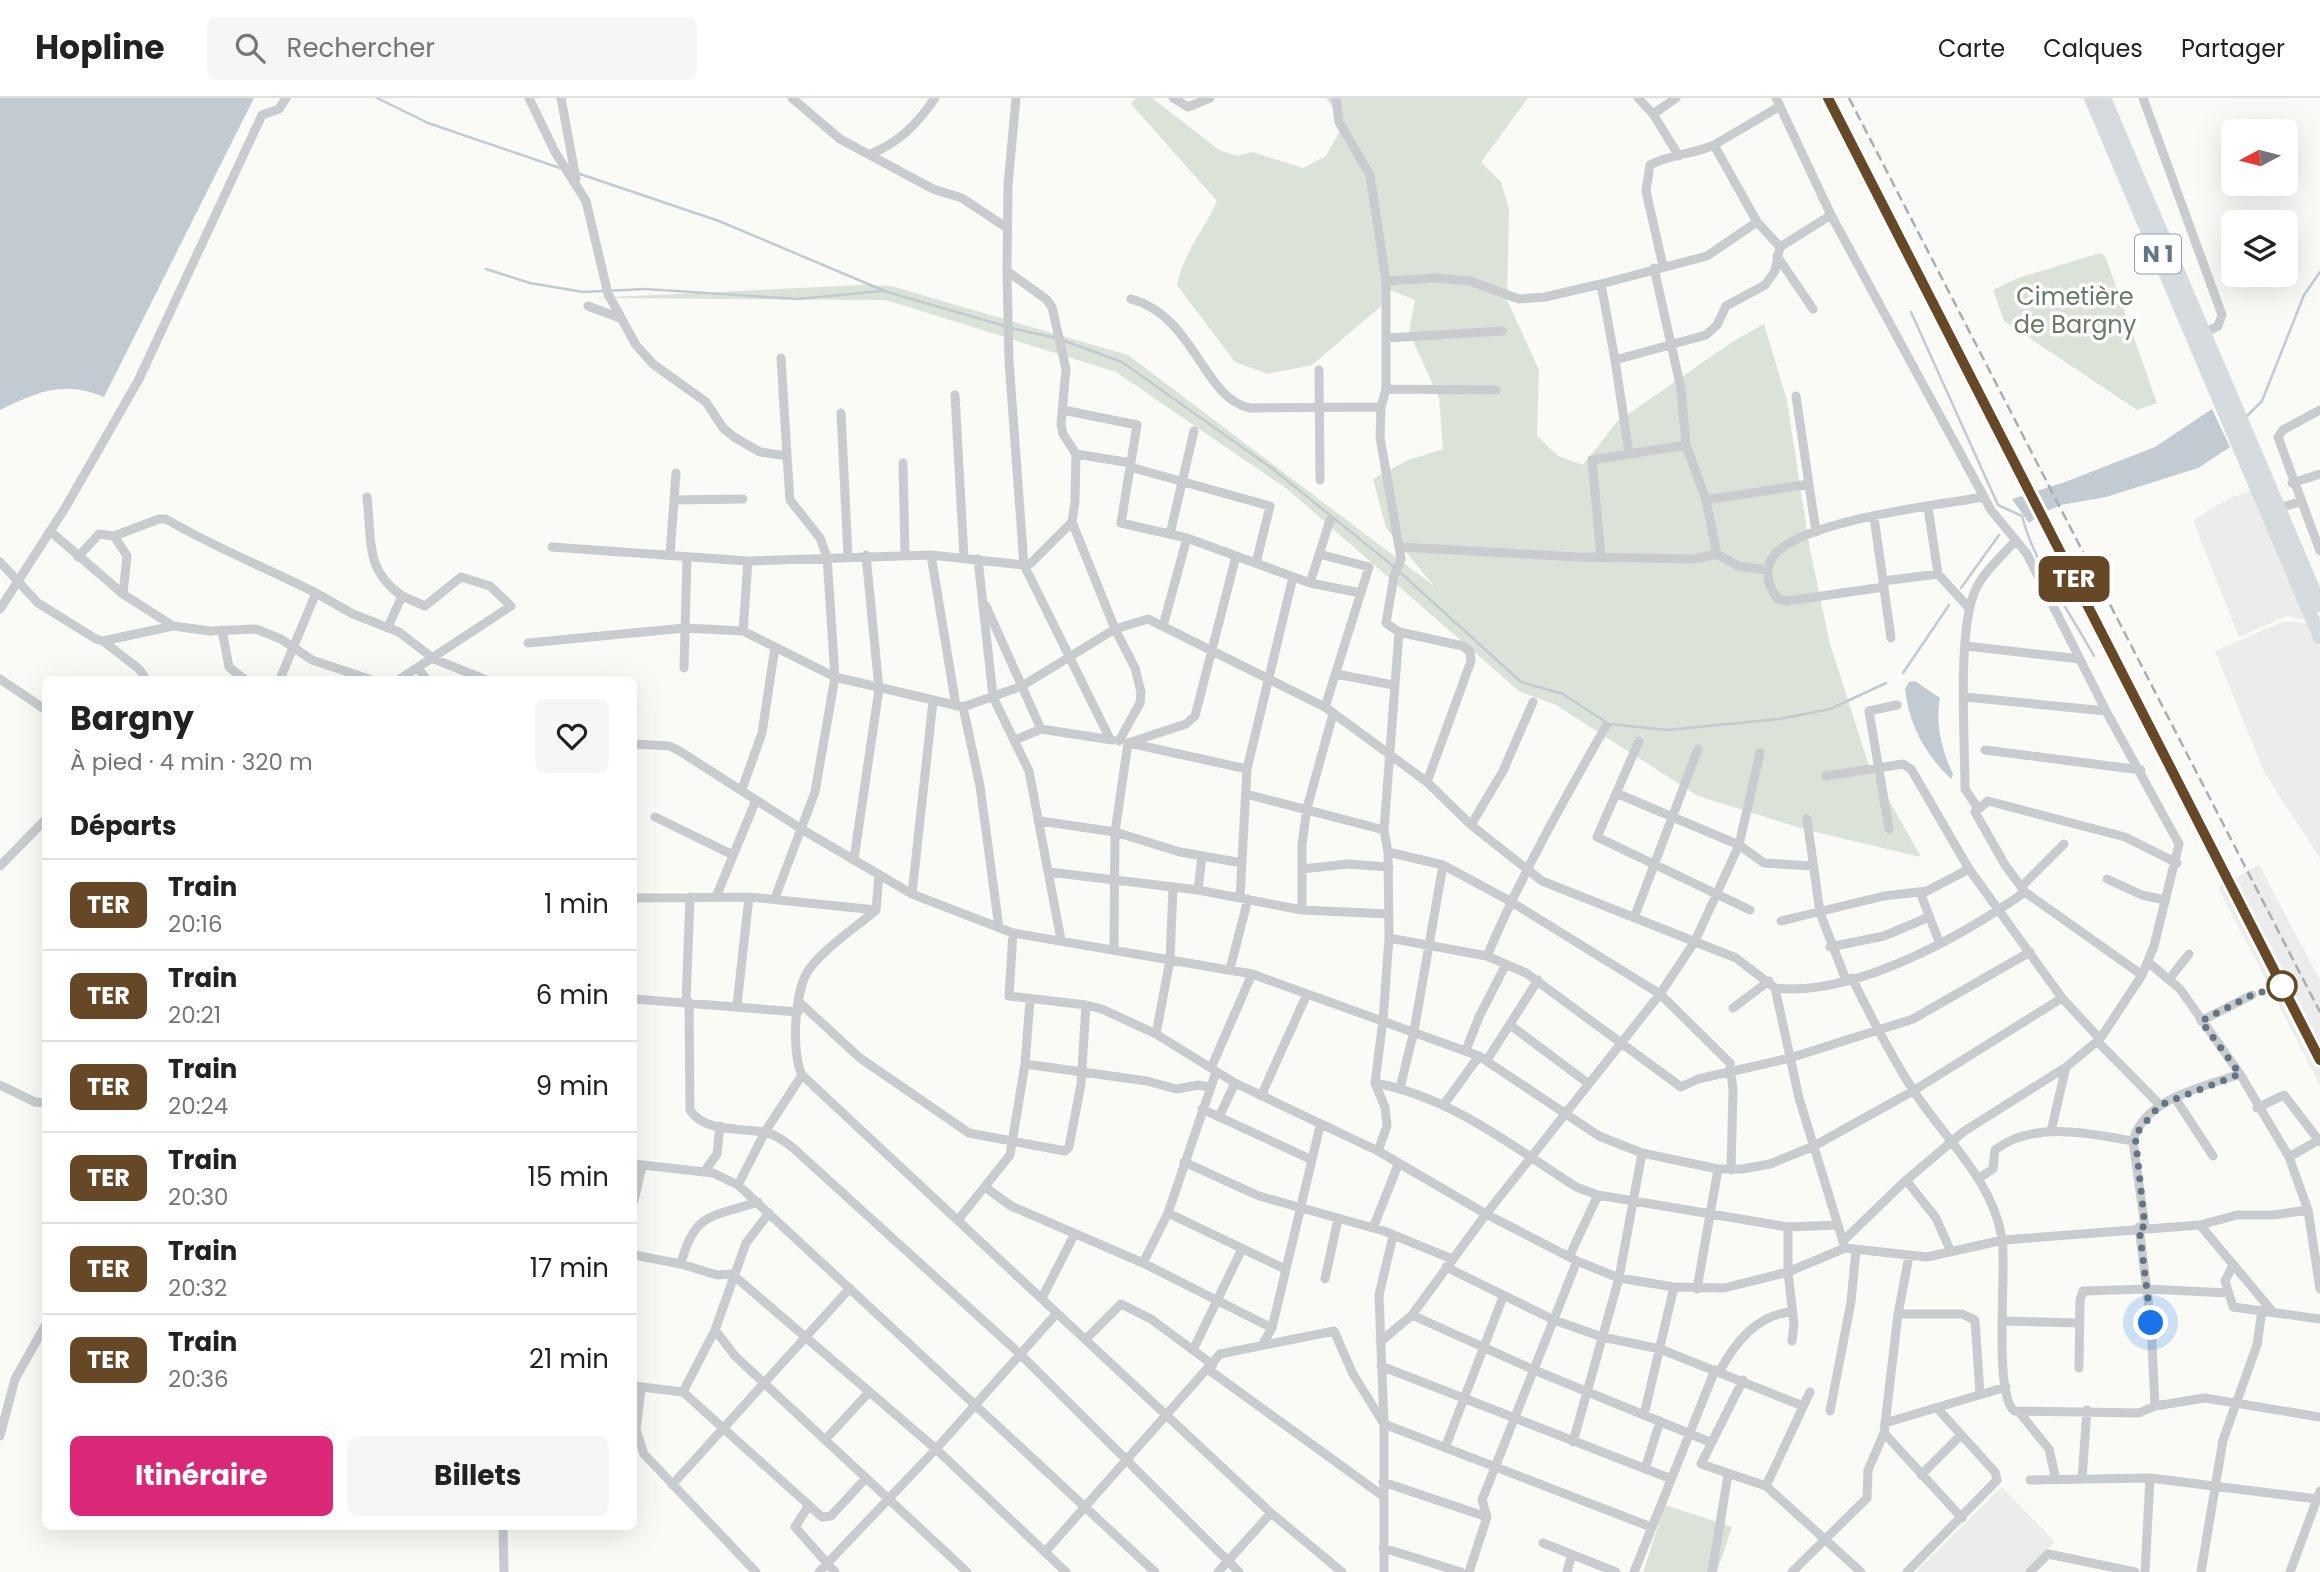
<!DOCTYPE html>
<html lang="fr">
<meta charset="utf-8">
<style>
:root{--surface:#fff;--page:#f6f6f6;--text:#222;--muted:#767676;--line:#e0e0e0;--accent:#db2777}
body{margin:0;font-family:Poppins,sans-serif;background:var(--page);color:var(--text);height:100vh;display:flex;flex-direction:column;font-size:26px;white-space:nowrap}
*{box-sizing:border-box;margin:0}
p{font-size:23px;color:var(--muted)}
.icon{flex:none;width:38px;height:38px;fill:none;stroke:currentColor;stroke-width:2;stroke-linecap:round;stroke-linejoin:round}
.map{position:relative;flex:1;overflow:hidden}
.sheet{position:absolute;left:42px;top:578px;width:595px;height:854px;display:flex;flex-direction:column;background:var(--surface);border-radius:10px;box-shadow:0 7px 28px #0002}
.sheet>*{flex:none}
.badge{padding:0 14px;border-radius:10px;font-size:24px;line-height:46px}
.needle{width:46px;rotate:263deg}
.buttons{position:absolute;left:2221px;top:21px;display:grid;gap:14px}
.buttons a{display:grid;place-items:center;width:77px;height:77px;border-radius:10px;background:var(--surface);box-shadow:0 7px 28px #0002;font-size:35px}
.you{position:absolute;width:35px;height:35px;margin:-18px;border:5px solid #fff;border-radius:50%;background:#1a73e8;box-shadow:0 0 0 10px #1a73e833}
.map>.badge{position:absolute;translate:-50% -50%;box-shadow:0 0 0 4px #fff}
h2{padding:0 28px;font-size:26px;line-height:63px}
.round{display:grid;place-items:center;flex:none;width:74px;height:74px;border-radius:10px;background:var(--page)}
.summary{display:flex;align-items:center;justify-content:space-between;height:119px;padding:0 28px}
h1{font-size:33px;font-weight:700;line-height:52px}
.button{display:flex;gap:14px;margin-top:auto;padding:14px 28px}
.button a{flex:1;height:80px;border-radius:10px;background:var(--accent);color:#fff;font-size:28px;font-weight:700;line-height:80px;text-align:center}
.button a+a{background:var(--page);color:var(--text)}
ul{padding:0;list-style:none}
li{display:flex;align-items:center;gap:21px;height:91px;padding:0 28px;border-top:2px solid var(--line)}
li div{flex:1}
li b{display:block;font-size:26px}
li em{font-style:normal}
li .badge{min-width:77px;font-weight:700;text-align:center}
header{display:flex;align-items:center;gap:42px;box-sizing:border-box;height:98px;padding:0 35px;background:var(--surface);border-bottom:2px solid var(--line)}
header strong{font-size:33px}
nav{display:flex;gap:38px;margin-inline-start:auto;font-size:24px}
.search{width:490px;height:63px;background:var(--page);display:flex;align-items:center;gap:18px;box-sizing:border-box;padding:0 24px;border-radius:10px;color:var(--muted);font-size:26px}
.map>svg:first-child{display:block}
</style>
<header>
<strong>Hopline</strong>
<div class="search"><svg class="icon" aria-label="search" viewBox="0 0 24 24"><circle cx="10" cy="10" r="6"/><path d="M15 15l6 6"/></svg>Rechercher</div>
<nav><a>Carte</a><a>Calques</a><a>Partager</a></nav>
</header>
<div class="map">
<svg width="2320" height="1474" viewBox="0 0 2320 1474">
<rect width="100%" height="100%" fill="#fafaf7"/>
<path fill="#ebeceb" d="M2258,390L2315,524L2286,518L2239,539L2193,422L2228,401Z
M2285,523L2311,526L2320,549V760L2264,674L2215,553Z
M2259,767L2320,882V987L2218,789Z
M2002,1389L2055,1444L2024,1474H1916Z"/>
<path fill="#dbe2d8" d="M1136,0H1152L1219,52L1238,58L1252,54L1303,70L1326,58L1344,25L1326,0H1528L1481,64L1501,84L1509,111L1507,202L1539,272L1537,338L1558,358L1583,367L1617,324L1732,244L1764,226L1787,303L1810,452L1830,546L1868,665L1921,759L1807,732L1698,698L1556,607L1519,593L1287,391L1116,274L886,202L591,200L861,187L891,188L1128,257L1434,488L1386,430L1373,381L1408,362L1443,351L1439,300L1409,234L1415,202L1390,192L1380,209L1312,267L1268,276L1235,264L1177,187C1183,156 1204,132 1217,103L1131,6Z
M2100,155L2105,158L2157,305L2137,312L2004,223L1993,192L2018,180Z
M1665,1407L1732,1429L1717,1474H1643Z"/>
<path fill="#c2cbd1" d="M0,0H254L104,299C62,282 38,294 0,312Z
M2212,311L2230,349L2198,370L2106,399L2061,407L2042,415L2029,425L2012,401L2065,384L2155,349Z
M1915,583L1940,600C1935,626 1942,653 1953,676L1951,681C1925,656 1909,627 1905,591L1909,584Z"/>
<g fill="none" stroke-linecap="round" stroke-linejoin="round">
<path stroke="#c2cbd1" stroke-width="2.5" d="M377,0L428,25L560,70
M577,75L719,123L887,194L1005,228
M486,171L530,185L583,194L645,191L798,201L881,193
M1911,214L1998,407L2022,418C2035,468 2069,512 2094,558
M1011,230L1056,240
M1062,242L1122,264L1270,369L1392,467L1521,584L1563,596L1609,626L1667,632L1779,621L1830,611L1886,585
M2245,320L2262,303L2304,197L2320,174
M1961,490L1999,437
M1903,575L1949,507"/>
<path stroke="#c8cccf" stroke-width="9" d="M529,0L555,54L586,103L608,196L636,247L653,266L706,304L723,330L734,339L760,354L787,358L790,402L820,440L827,459L835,579L815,694L775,800
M561,0L576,81
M792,0L840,41L933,91L962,100L1007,130
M1173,0L1188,9L1210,0
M1336,0L1339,24L1370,77L1386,183V291L1381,309
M1638,0L1653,16L1679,58
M1776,0L1831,117L1991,412L2027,456L2106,613L2179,746L2154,848L2142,877L2100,941L2066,969L1963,1034L1903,1085L1843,1143
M2143,0L2222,217L2218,228L2204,235
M1780,8L1714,47L1757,124L1780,149
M1653,16L1676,0
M871,56C901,43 917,26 935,0
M1777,158L1813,211
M1663,168L1646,93L1650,67C1670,56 1691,57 1714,47
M1654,170L1681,291L1686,347L1706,402L1717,456L1738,468L1767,472
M1007,173L1009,263L1024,467L1110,641
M1386,183L1436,180L1470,183L1519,201L1545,199L1601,186L1615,262L1706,237L1717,227L1726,208L1765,187L1775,173L1780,149L1831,117
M1601,186L1707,158L1757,124
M1131,201C1195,218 1203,301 1250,310L1381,309L1380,339L1401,461L1394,478L1386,525L1399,534L1463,548L1470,554L1471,563L1427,684
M588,208L620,220
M1387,240L1502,233
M781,260L787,358
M1615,262L1629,355
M1319,272L1320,382
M1386,291L1496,292
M955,297L964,460
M1796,298L1816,434
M1063,312L1137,327L1121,425L1187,440L1310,485L1361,495
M2320,312L2283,332L2278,339L2320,453
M841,315L848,458
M1076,356L1131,365
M903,365L905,457
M1130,369L1270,408L1256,465
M2292,385L2320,376
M367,399C372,440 364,472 402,498L388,529
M674,402L743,401
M1706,402L1809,386
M1928,409L1938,476
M2275,411L2300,404
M1874,419L1891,540
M1072,424L1115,531L1135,570L1141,594L1140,605L1119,643
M50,433L123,496L173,528
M1170,436L1194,333
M114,438L127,458L123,496
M552,449L748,463L931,457L1024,467L1031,465L1072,424L1075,403L1076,356L1063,336L1061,326L1066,271L1052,209L1046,201L1007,173L1008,87L1016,0
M1401,449L1577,459L1693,461L1717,456
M1319,456L1369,469L1325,609
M670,457L676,375
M931,457L956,608
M78,459L99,436L114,438L159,421H166C215,450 265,469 316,495
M1601,459L1592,362L1686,347
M978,461L993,599L1029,673L1061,842
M0,464L38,505L96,541L103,543L173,528L210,533L256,531L281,541L312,562L369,581
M1883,483L1938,476L1969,510
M1310,485L1330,422
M1884,489L1787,503L1778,501C1768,489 1763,471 1774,457C1804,422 1937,407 1984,399
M986,508L1041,631
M0,511L65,410L138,283L262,17L279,11L286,0
M1163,528L1187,440
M222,532L229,569L244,581
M743,533L748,463
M103,543L139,571L146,581
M528,545L685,530L743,533L835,579L963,609L1022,588L1115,531L1148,521L1325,609L1427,684L1471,727L1542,783L1736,860L1775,890L1799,1000L1845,1150
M1966,548L2080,561
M418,570L426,581
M684,570L687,459
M1336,576L1393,587
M0,581L46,612
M280,581L316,495L353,516L399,534L434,561L484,581
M400,581L511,508L490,488L461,479L425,508L402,498
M1965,599L2106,613
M963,609L980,688L999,830
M1015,642L1041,631L1112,642
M1639,643L1597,739L1750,812
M1129,645L1247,671
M634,646L669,648L678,652L803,732L912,796L1013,835L1252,876L1479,958L1599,1038L1642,1055L1718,1071H1742L1770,1066L1814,1048L1913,993L2062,900
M1985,652L2141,672
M1826,678L1903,666L1911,671L1969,771L2062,900L2100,941
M742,691L762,635L775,549
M1616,695L1739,747L1764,765L1812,768
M1246,696L1384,732
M1977,709L1965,691C1965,644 1957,533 1975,493C1983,474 2002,458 2016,442
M655,719L731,756
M1807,721L1820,815L1846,882
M1040,723L1115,734L1180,754L1242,765
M1471,727L1503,673L1533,604
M1889,731L1869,613L1897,607
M1388,754L1443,767L1510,803L1660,896L1730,965L1733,992L1731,1072
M1202,758L1198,792L1302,812L1389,816
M854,761L879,591L866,457
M0,768L46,721
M1302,771L1348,766L1389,769
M1049,774L1198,792
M2107,781L2142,797L2165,802
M2021,789L2064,746
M1920,794L1940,846
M912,796L933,603
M716,799L756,702
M1240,799L1247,671L1293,479
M634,800L749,799L876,812
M1302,812V747L1307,710L1333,616
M1634,820L1698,651
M1781,823L1884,798L1927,793L1969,771
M1013,835L1009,898L1086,907L1102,911L1156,936L1235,985L1378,1053L1486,1116L1577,1163L1619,1180L1674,1189L1724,1190L1788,1174L1845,1150L1927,1159L2003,1142L2200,1127L2237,1117H2273L2308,1112
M1389,840L1487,858L1526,875L1681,989L1698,981L1790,960L1913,921L2030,854
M1830,849L1884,838L1929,819
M1114,850L1115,734L1128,645L1186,626L1195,618L1236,458
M1487,858C1521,778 1563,703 1606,628
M2148,864L2180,891L2240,976L2289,1059L2308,1112L2320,1191
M1230,871L1248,801
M2142,877L2025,794L2005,767L1975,714L1988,703L2125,739L2177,765
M1852,880C1871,919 1890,956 1913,992C1945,1041 1992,1081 2002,1140C2007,1172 1993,1294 2014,1313L2139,1315L2155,1308L2205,1300L2320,1319
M2170,880L2189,856
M1775,890C1855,899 1962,838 2025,794
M634,901L798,914
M686,904L690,799
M689,904L690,1012C705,1036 745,1029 768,1035C777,1037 785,1044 792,1049L1020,1256L1239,1474
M799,904L860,960L969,1035L1065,1053L1069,1049L1081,986L1086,907
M737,907L749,799
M1733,910L1769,883
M2201,923L2252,897
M1510,927L1589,986
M1156,936L1170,862L1173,790
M2098,944L2160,1007
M1466,952L1479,919L1506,866
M1487,962L1538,882
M1025,966L1147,983L1176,991L1199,987L1210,989
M1211,970L1252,876
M802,977L1271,1415L1342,1474
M1375,985C1451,999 1512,1048 1576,1089L1598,1097L1788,1129L1837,1127
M0,987L35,1004L46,1005
M1400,990L1414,933L1443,767
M1261,998L1307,896
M2175,1000L2213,1058
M1445,1005L1479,958
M2257,1010L2284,997L2320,1044
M1202,1011L1310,1061
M1219,1019L1235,985
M2051,1033L2066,969
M1378,1053L1387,1028L1385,1009L1375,985L1383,922L1389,840L1388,754L1384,732L1399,534
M2289,1059L2319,1042
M1184,1064L1259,1098L1384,1133L1452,1161
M634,1066L713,1075L738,1087L1155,1474
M704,1074L717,1056L720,1028
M1979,1080L1993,1071L1995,1052C2033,1022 2091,1036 2133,1043
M1906,1082L1936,1120L1951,1154
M738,1087L765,1034L802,977C791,955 794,890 810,870C827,848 855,830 876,812L879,776
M985,1089L1011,1108L1143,1165L1272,1230
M634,1103L642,1068
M769,1115L746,1145L715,1232L735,1258L967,1474
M1168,1115L1285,1171
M958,1122L1010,1057L1025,966L1030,902
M2200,1127L2272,1213
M1788,1129V1174L1794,1226L1792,1243
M2139,1129L2151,1225L2155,1308
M2145,1129L2133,1043C2144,1000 2204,989 2240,976
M1373,1130L1398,1067
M634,1157L681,1166C694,1114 712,1119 758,1104
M1569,1159L1598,1097
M1143,1165L1168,1115L1216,974
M681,1166L717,1177L732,1176L936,1351L1066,1474
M2233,1167L2225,1183L2233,1209L2320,1221
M1446,1169L1554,1222L1602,1239L1660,1251L1803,1308
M1325,1181L1338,1121
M1697,1191L1718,1071
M1042,1200L1074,1137
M1898,1216H1962L1975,1222L1980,1296
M1412,1217L1534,1272L1710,1344
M2002,1223L2080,1225
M715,1232L683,1294L822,1419L831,1418L866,1380
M1086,1241L1121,1206L1151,1221L1213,1267
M1380,1244L1412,1217L1486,1116L1660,896L1695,843L1739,747L1760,655
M1262,1247L1272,1230L1320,1028
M1193,1252L1242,1151
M1381,1268L1669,1380
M2079,1270L2080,1202L2083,1193L2147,1191L2228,1195
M1209,1272L1383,1398
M1719,1274C1735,1245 1757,1216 1792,1214
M1743,1282L1701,1366L1766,1388L1861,1474
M634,1288L683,1294
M641,1290L636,1332L644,1356L756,1474
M1830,1313L1851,1204L1856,1152
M2019,1314L2049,1351L2056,1382
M1644,1317L1674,1189
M1885,1325L2006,1289
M1884,1335L1962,1420
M0,1338L15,1281L46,1226
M825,1342L869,1294
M1573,1344L1619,1180L1642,1055
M1445,1350L1503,1199
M1645,1371L1660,1323
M1921,1377L1960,1338
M2082,1381L2087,1312
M2030,1382L2150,1380L2317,1401
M1383,1384L1487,1419
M672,1387L850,1190
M1766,1388L1810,1294
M809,1407L795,1429L835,1474
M503,1428L504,1474
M1543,1445L1616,1474
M1383,1450L1461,1474
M1045,1454L1220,1256L1334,1233L1353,1276L1384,1326L1651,1429
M819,1474L936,1351L1057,1215
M1218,1474L1271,1415
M1384,1474V1326L1379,1197L1393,1138
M1469,1474L1487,1419L1482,1402L1577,1163
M1567,1474L1571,1459
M1634,1474L1715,1272
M1712,1474L1728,1377
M1792,1474L1867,1400L1868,1372L1884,1335L1898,1216L1909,1158
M1907,1474L1997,1382L1995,1374L1937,1310
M2030,1474L2048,1456L2135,1474
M2145,1474L2150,1380
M2201,1474L2223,1342L2257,1247L2262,1212
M2290,1474L2320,1393"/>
<path stroke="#d6dbdf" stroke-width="14" d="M2091,0L2320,539
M2104,0L2320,507"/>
<path stroke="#a8aeb4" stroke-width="2.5" stroke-dasharray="10 5" stroke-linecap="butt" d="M1828,0L2320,962
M1849,0L2320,914"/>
</g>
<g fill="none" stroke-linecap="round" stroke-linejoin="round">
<defs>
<path id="line" d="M1828,0L2320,962"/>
</defs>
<use href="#line" stroke="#fff" stroke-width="16"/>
<use href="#line" stroke="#664827" stroke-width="10"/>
<path stroke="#637484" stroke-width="7" stroke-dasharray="0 12.6" d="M2151,1225L2139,1129H2145L2135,1037L2160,1007L2240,976L2201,923L2252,897L2282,888"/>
</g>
<circle fill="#fff" stroke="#664827" stroke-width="3.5" cx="2282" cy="888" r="14"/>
<g text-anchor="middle" stroke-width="7" stroke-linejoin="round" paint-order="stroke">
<rect fill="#fff" stroke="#929ea9" stroke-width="2" x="2135" y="136.5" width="46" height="39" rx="5"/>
<g font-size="23" font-weight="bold" fill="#637484">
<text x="2158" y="164">N 1</text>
</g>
<g font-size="24" fill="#667b63" stroke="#fff">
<text x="2075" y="207">Cimetière<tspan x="2075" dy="28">de Bargny</tspan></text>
</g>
</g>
</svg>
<div class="buttons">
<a><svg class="needle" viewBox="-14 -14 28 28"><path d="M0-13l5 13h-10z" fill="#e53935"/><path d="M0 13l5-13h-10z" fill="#767676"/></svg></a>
<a><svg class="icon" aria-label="layers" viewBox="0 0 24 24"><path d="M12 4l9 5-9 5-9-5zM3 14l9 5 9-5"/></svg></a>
</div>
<div class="you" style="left:2151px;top:1225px"></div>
<b class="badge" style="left:2074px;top:481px;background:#664827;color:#fff">TER</b>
<section class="sheet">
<div class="summary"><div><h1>Bargny</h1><p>À pied · 4 min · 320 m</p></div><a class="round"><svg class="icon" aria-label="heart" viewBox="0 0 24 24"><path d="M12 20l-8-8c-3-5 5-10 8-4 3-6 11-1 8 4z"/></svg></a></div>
<h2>Départs</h2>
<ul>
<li><span class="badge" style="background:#664827;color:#fff">TER</span><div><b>Train</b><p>20:16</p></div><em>1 min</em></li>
<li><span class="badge" style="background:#664827;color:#fff">TER</span><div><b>Train</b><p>20:21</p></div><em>6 min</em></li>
<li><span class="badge" style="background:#664827;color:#fff">TER</span><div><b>Train</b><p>20:24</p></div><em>9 min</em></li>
<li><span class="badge" style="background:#664827;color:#fff">TER</span><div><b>Train</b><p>20:30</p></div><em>15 min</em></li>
<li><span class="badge" style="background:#664827;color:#fff">TER</span><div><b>Train</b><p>20:32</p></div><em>17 min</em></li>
<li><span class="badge" style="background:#664827;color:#fff">TER</span><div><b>Train</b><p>20:36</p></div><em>21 min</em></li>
</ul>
<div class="button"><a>Itinéraire</a><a>Billets</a></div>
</section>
</div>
